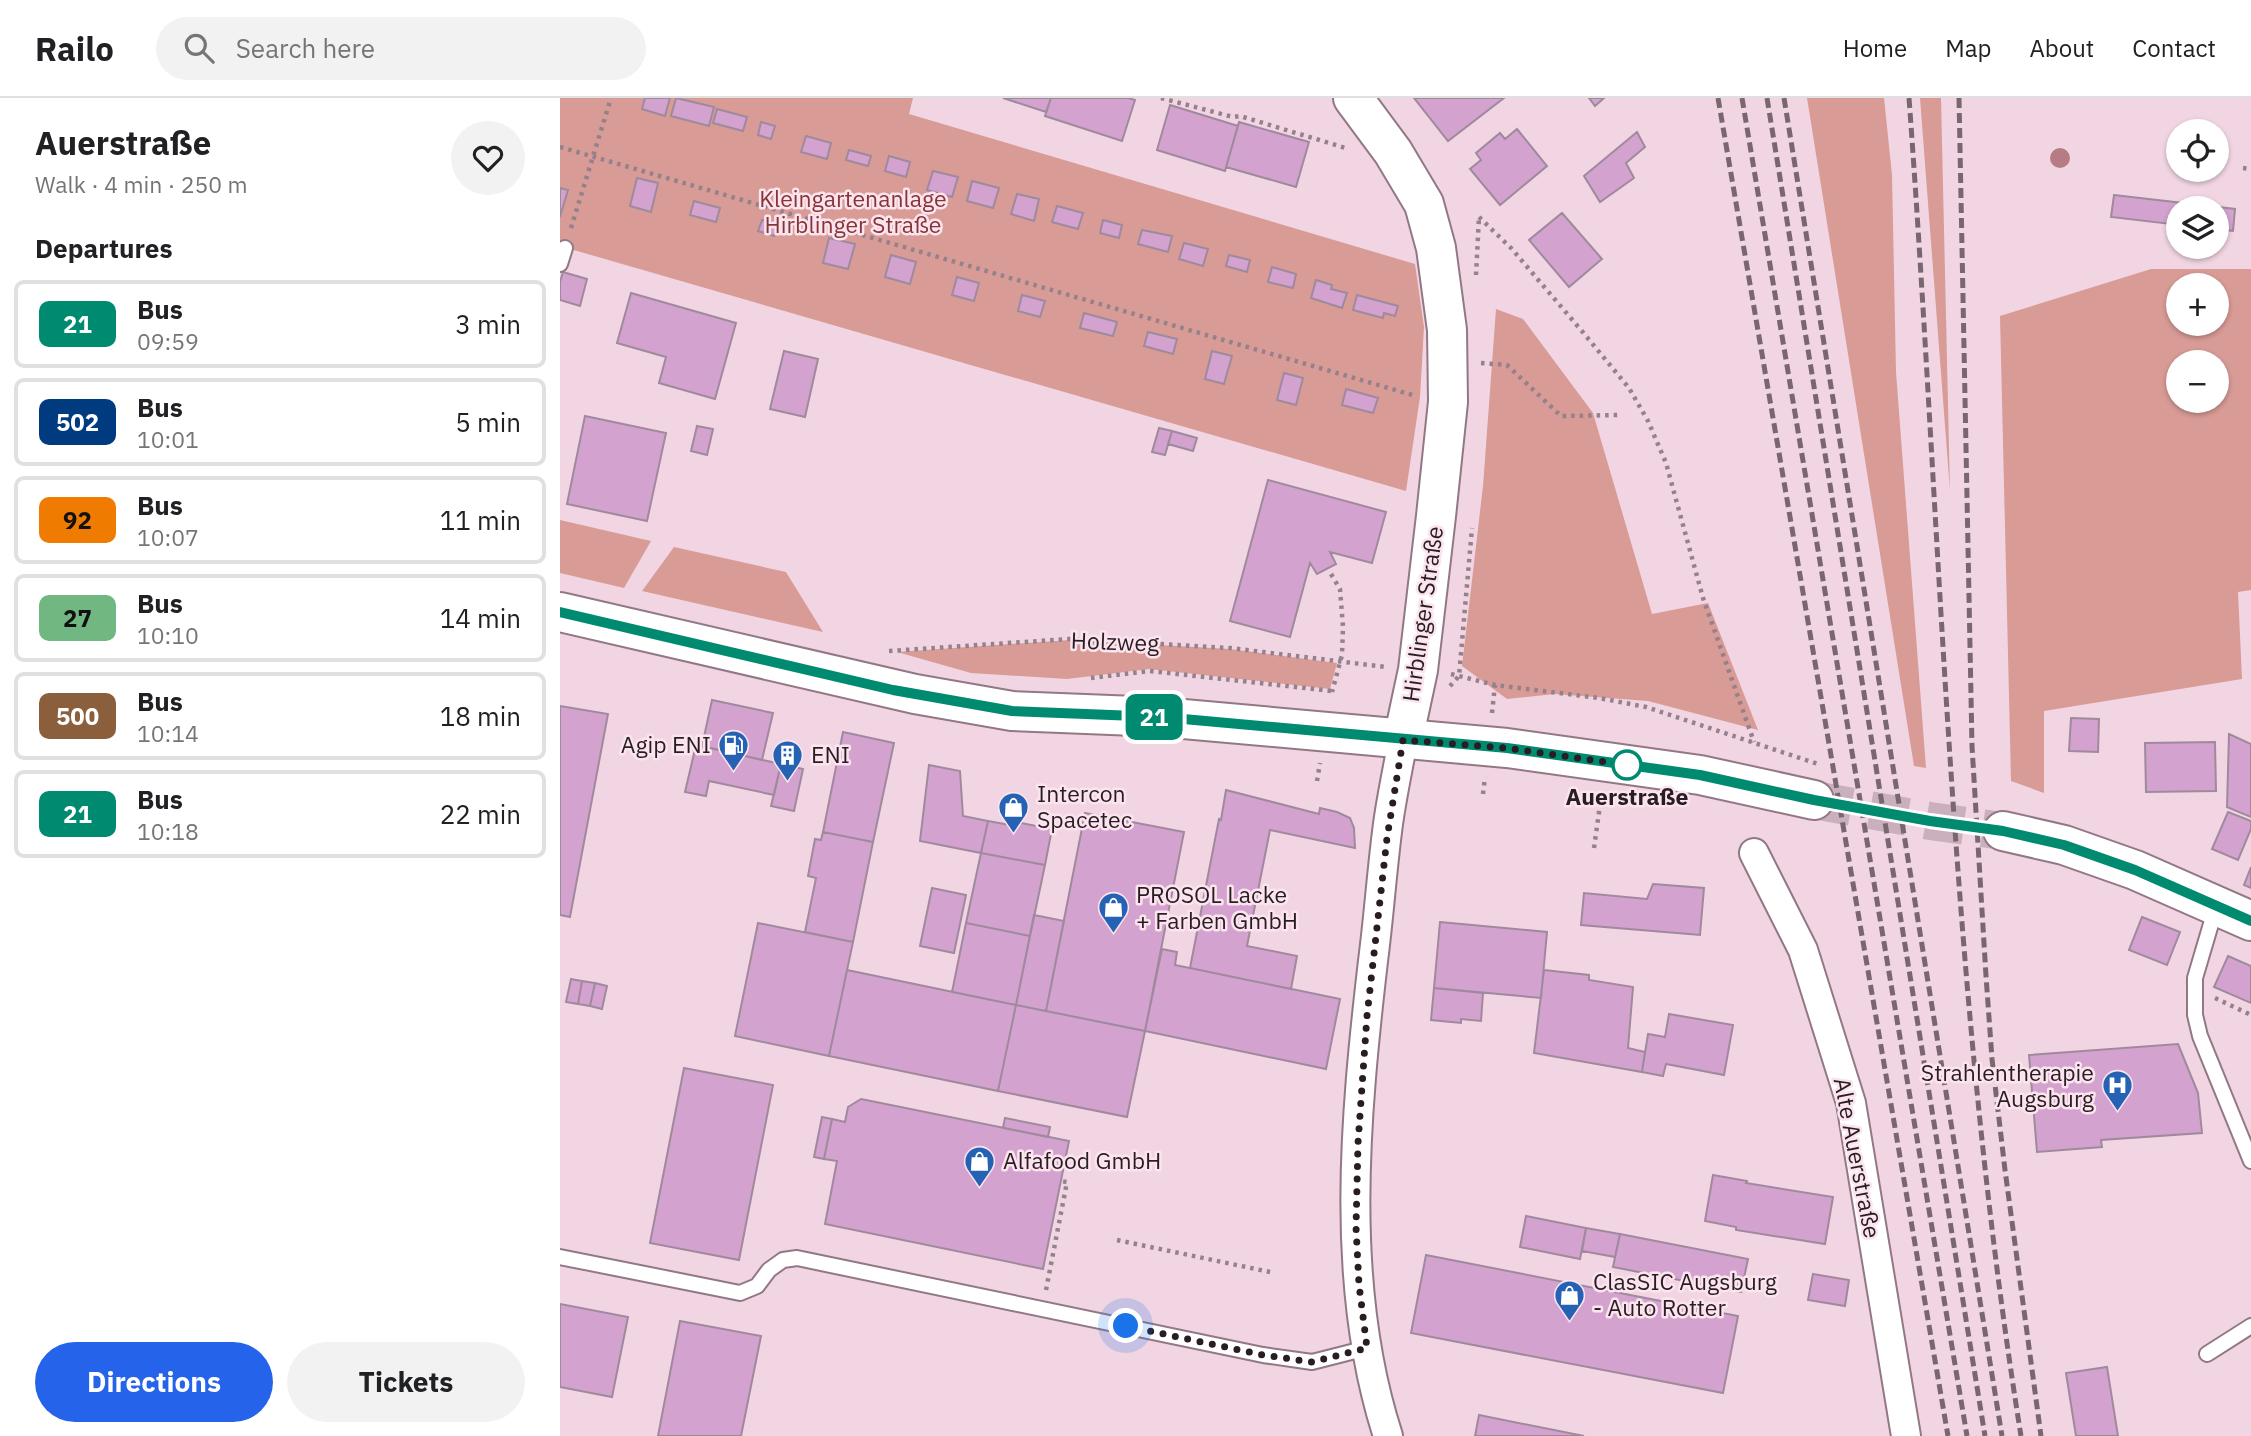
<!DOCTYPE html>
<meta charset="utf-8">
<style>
:root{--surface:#fff;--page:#f2f2f2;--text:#202124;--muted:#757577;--line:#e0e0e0;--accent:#2563eb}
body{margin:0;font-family:"IBM Plex Sans",sans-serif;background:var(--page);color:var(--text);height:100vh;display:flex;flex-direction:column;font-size:26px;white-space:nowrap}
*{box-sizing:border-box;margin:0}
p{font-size:23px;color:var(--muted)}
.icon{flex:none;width:38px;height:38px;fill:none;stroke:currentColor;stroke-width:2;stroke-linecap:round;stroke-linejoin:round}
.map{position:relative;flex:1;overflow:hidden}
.panel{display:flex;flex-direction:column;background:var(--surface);width:560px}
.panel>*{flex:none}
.badge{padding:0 14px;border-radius:10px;font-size:24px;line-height:46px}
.controls{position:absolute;left:1606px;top:21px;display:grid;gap:14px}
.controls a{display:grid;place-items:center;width:63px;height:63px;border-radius:50%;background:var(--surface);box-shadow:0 2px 5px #0004;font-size:35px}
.you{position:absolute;width:35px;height:35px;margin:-18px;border:5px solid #fff;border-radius:50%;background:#1a73e8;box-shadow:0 0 0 10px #1a73e833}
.map>.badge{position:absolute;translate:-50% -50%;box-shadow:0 0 0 4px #fff}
h2{padding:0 35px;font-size:26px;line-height:63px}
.round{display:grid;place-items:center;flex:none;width:74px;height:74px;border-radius:37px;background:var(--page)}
.head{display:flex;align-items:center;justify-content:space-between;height:119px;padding:0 35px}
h1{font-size:33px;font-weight:800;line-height:52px}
.button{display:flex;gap:14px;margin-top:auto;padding:14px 35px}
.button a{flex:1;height:80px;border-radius:42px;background:var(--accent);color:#fff;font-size:28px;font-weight:800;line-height:80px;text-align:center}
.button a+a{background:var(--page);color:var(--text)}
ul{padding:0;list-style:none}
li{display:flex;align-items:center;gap:21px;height:88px;margin:0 14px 10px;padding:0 21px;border:4px solid var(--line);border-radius:10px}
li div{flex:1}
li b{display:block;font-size:26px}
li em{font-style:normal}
li .badge{min-width:77px;font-weight:700;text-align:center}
header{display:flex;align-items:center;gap:42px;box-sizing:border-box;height:98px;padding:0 35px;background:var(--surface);border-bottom:2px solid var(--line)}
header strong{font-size:33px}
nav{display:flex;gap:38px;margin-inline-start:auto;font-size:24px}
.search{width:490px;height:63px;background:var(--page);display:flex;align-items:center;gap:18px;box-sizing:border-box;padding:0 24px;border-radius:38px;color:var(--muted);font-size:26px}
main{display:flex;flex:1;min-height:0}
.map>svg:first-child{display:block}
</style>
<header>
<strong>Railo</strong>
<div class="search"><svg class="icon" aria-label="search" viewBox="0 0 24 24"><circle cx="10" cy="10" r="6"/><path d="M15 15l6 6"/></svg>Search here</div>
<nav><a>Home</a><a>Map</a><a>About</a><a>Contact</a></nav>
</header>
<main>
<section class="panel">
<div class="head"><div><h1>Auerstraße</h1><p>Walk · 4 min · 250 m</p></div><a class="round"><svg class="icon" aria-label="heart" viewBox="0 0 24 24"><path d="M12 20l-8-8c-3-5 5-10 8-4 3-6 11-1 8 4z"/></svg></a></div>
<h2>Departures</h2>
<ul>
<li><span class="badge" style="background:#008b70;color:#fff">21</span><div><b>Bus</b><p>09:59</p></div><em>3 min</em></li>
<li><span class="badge" style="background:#003b80;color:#fff">502</span><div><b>Bus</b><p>10:01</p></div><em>5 min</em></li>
<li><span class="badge" style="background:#ef7c00;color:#111">92</span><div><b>Bus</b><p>10:07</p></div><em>11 min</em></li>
<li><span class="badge" style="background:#70b782;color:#111">27</span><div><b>Bus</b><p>10:10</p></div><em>14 min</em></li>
<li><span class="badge" style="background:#8b5e3c;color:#fff">500</span><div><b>Bus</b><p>10:14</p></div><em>18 min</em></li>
<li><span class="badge" style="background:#008b70;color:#fff">21</span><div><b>Bus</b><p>10:18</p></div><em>22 min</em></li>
</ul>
<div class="button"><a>Directions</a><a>Tickets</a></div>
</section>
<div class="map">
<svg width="1691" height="1338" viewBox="0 0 1691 1338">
<rect width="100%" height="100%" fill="#f2d5e3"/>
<path fill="#d89b96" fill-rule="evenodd" d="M0,0H353L349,16L855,166L864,229L860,299L846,393L0,148Z
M1247,0H1324L1332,77L1336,274L1366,670L1354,668Z
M1360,0H1381L1390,393Z
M1591,171H1691V492L1678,494L1682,581L1484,613V695L1451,683L1440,218ZM1657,187V226H1619V187ZM1657,264V303H1619V264Z
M936,211L963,221L1033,315L1092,516L1148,505L1198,632L1088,603L995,596L947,601L902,568L923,388Z
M0,422L91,443L64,490L0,475Z
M114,449L226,474L263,534L82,493Z
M510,542L670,551L777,565L770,591L589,571L507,581L411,575L337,554Z"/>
<path fill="#d3a2cf" stroke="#9f8a9d" stroke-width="2" d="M85,0H110L105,18L82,11Z
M116,0L154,9L149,28L111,18Z
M443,0H491L486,14Z
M491,0H568L575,2L562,43L485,18Z
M854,0H944L888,43Z
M1029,0H1044L1035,8Z
M610,7L678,28L665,73L597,52Z
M157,11L187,19L183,33L153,25Z
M201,24L215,28L211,41L198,37Z
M679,24L749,44L736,89L666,69Z
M957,31L987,68L940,107L910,71L921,62L916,55L940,35L945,41Z
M1077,34L1085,49L1066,65L1074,80L1040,104L1024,78Z
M246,38L271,45L267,61L241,54Z
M289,52L311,58L308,68L286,62Z
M329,58L350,64L346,79L325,73Z
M373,73L398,79L392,99L367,92Z
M77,80L98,85L91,114L70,108Z
M412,83L439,90L433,110L407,103Z
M0,90L8,92L0,119Z
M457,96L479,101L474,123L451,116Z
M1554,97L1675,111L1673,133L1657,131V110H1619V127L1551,119Z
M134,103L160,110L156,124L130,117Z
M497,108L523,115L518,131L492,124Z
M1002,115L1042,161L1009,189L969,142Z
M202,122L217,125L214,138L198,133Z
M543,122L562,127L559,140L540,135Z
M582,132L612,138L608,154L578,146Z
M269,140L295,146L288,171L263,165Z
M624,145L648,151L643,168L619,161Z
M331,157L356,164L350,186L325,179Z
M669,157L690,162L687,174L666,168Z
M712,169L736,176L733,190L708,184Z
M3,174L27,181L20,208L0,202V184Z
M397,179L419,185L414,203L392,197Z
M756,182L772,187L771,191L787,195L782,210L751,200Z
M71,195L176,225L155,301L99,285L106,259L57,245Z
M462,197L485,203L480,219L458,213Z
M797,197L838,208L835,218L824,215L823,220L793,212Z
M524,215L557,224L553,238L520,230Z
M588,234L617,241L613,256L584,248Z
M224,253L258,261L245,319L210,311Z
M652,253L672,258L664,286L645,281Z
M724,275L743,280L736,307L717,302Z
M786,291L818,300L813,315L782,307Z
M25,318L106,335L87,423L7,406Z
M137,328L153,331L147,357L131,353Z
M599,330L612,333L605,357L592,354Z
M612,333L637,340L633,353L608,346Z
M708,382L826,414L812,465L770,454L776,466L757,476L750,465L730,539L670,523Z
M152,602L213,615L202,662L142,648Z
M0,608L48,616L10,819L0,817Z
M1511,620L1539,621L1538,654L1509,653Z
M283,634L334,645L313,744L263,734Z
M1669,636L1691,646V719L1667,709Z
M1655,644L1656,693L1586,694L1585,645Z
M136,647L221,666L214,697L149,683L146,698L125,694Z
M221,666L243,671L234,713L211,708Z
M369,667L400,673L403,718L428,723L421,755L360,743Z
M666,692L759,716L760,710L777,714L790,720L794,730L795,750L710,732L687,848L737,858L731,891L630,870L659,721L661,722Z
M1668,714L1691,723V731L1678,762L1652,751Z
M525,715L624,734L585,933L486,913Z
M428,723L450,727L451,723L492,731L485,767L421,755Z
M263,734L313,744L293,844L245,834L256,780L248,778L255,741L261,742Z
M421,755L485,767L470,838L406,825Z
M1691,769V790L1684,787Z
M1093,786L1144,790L1140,837L1021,827L1024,795L1087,801Z
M372,790L406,797L394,855L360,848Z
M474,817L504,823L486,913L456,907Z
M1582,819L1620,834L1607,867L1569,852Z
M880,824L987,834L981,900L874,890Z
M198,825L293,844L269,958L175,938Z
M406,825L470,838L456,907L392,894Z
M602,851L617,854L615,867L780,901L766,971L585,933Z
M1668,858L1691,868V905L1654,889Z
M287,872L456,907L438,993L269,958Z
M984,872L1029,877V882L1073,889L1068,950L1085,954L1082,974L974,955Z
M11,881L22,883L18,906L6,904Z
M22,883L35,885L30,908L18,906Z
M35,885L47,888L42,911L30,908Z
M874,890L923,895L921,923L901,921V925L871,922Z
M456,907L585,933L567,1019L438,993Z
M1109,916L1173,927L1164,977L1106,966L1103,978L1082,974L1088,936L1105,939Z
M1618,946L1638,995L1642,1035L1541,1042L1542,1049L1477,1054L1469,957Z
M124,970L213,987L179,1162L90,1145Z
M301,1001L509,1043L483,1171L265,1126L277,1063L264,1061L272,1021L285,1024L288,1009Z
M262,1019L272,1021L264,1061L254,1059Z
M445,1020L490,1029L488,1039L443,1030Z
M1153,1077L1187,1083L1186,1085L1273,1099L1265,1146L1176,1132V1129L1145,1123Z
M966,1118L1026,1130L1020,1161L960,1149Z
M1026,1130L1060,1136L1055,1159L1022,1153Z
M1060,1136L1188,1161L1181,1194L1053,1169Z
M866,1157L1178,1218L1163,1295L851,1235Z
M1253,1176L1289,1182L1285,1208L1248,1202Z
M0,1206L68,1219L52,1299L0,1289Z
M120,1223L201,1238L181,1338H98Z
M1547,1269L1558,1338H1516L1506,1275Z
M919,1317L1024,1338H915Z"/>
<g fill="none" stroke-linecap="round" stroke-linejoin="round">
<path stroke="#c9b0bc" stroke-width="38" stroke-dasharray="38 19" stroke-linecap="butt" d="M1254,702L1370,723L1443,733"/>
<defs>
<path id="lane" d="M0,166L5,150
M1656,809L1635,880V917L1640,938L1691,1063
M0,1159L180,1195L197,1188L209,1172L223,1162L237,1160L703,1257L752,1264L807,1250
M1647,1256L1691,1228"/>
<path id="street" d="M1194,755L1243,852L1291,1005L1346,1338
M828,1338C779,1187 795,1018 813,863C819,817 822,771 828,726C832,697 838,670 843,642"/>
<path id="secondary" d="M793,0L833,54L864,106L876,150L887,232L888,304L876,418L858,572L843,642
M0,514L355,596L452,613L601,619L947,650L1140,677L1254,702
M1443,733L1504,747L1575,772L1691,823"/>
</defs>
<use href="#lane" stroke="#927885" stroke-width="18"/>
<use href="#street" stroke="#927885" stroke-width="32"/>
<use href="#secondary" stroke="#927885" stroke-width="42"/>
<path stroke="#95818b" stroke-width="4.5" stroke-dasharray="3.5 5" stroke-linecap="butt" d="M601,0L673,19L680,18L789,51
M0,49L856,298
M1683,70L1691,71
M919,119L951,150L1021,232L1069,290L1088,323L1106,365L1143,500L1194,644
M11,130L51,0
M916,177L919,119
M921,265L947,267L1001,318L1061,317
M771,476L780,491L783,529L782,557L772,594
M329,553L509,541L670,550L826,569
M891,576L935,587L1039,600L1086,609L1258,666
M531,580L590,573L772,593
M890,588L899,578L912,430
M932,615L935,587
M757,683L760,665
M923,696L925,679
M1034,750L1040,707
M1655,900L1691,917
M557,1142L710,1174
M486,1192L507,1084L501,1083"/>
<use href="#lane" stroke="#fff" stroke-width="14"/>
<use href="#street" stroke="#fff" stroke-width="28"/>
<use href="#secondary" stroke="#fff" stroke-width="38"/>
<path stroke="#796770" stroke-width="5" stroke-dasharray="10 5" stroke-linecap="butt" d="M1158,0L1388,1338
M1182,0L1407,1338
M1207,0L1425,1338
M1224,0L1442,1338
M1349,0C1382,446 1390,896 1461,1338
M1399,0L1412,648L1426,878L1432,961L1445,1072L1481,1338"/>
</g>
<circle fill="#b77c83" cx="1500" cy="60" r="10"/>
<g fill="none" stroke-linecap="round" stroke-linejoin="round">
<defs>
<path id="line" d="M0,514L333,592L452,613L601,619L947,650L1140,677L1254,702L1370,723L1443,733L1504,747L1575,772L1691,823"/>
</defs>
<use href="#line" stroke="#fff" stroke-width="16"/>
<use href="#line" stroke="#008b70" stroke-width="10"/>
<path stroke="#271d22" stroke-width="7" stroke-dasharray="0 12.6" d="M566,1228L703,1257L752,1264L807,1250L799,1187L796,1129L798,1045L807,918L827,740L843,642L947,650L1067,667"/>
</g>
<defs>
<symbol id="fuel-pin" viewBox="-11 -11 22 30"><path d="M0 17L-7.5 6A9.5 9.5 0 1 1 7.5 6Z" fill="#2562b4" stroke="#fce4ef"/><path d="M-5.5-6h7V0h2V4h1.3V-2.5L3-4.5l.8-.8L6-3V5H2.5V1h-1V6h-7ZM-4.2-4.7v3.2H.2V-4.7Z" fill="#fff"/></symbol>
<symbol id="building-pin" viewBox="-11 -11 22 30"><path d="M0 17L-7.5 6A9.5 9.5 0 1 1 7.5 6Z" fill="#2562b4" stroke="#fce4ef"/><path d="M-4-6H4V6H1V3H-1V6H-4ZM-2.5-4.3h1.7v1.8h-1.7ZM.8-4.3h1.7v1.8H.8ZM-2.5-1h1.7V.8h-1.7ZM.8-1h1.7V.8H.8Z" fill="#fff"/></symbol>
<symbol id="shop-pin" viewBox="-11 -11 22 30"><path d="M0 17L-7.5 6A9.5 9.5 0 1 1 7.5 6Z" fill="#2562b4" stroke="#fce4ef"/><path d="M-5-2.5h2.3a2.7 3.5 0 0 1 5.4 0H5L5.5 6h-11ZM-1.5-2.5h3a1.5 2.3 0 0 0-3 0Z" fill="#fff"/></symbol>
<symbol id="hospital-pin" viewBox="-11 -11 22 30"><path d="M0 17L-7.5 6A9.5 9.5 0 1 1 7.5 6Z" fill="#2562b4" stroke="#fce4ef"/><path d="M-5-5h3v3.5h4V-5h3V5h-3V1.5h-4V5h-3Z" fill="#fff"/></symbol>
</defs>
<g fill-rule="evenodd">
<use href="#fuel-pin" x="156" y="630" width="35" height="47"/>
<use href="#building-pin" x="210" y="640" width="35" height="47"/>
<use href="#shop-pin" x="436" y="692" width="35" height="47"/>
<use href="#shop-pin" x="536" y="792" width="35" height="47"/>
<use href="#hospital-pin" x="1540" y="970" width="35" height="47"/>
<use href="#shop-pin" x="402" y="1046" width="35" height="47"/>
<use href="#shop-pin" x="992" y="1180" width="35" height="47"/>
</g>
<circle fill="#fff" stroke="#008b70" stroke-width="3.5" cx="1067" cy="667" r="14"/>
<g text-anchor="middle" stroke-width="5" stroke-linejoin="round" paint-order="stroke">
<g font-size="23" fill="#873434" stroke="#fce4ef">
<text x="293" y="109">Kleingartenanlage<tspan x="293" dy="26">Hirblinger Straße</tspan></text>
</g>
<g font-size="23" fill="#271d22" stroke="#fce4ef">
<text transform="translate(863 516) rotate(-82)" y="8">Hirblinger Straße</text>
<text transform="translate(555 544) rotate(2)" y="8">Holzweg</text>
<text transform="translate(1297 1060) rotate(79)" y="8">Alte Auerstraße</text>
</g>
<g font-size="23" fill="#271d22" stroke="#fce4ef" text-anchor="start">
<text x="151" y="655" text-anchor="end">Agip ENI</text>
<text x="251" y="665">ENI</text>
<text x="477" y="704">Intercon<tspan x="477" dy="26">Spacetec</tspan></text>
<text x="576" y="805">PROSOL Lacke<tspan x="576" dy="26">+ Farben GmbH</tspan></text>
<text x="1534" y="983" text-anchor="end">Strahlentherapie<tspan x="1534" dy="26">Augsburg</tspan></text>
<text x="443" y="1071">Alfafood GmbH</text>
<text x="1033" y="1192">ClasSIC Augsburg<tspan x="1033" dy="26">- Auto Rotter</tspan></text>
</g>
<g font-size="23" font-weight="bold" fill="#271d22" stroke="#fce4ef">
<text x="1067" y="707">Auerstraße</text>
</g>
</g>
</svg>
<div class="controls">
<a><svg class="icon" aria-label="locate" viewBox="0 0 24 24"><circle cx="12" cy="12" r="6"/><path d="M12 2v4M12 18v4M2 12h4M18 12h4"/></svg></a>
<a><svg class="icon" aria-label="layers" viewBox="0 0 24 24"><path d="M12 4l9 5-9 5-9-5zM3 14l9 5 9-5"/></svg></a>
<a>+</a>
<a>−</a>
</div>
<div class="you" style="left:566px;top:1228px"></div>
<b class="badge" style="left:594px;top:619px;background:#008b70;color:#fff">21</b>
</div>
</main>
